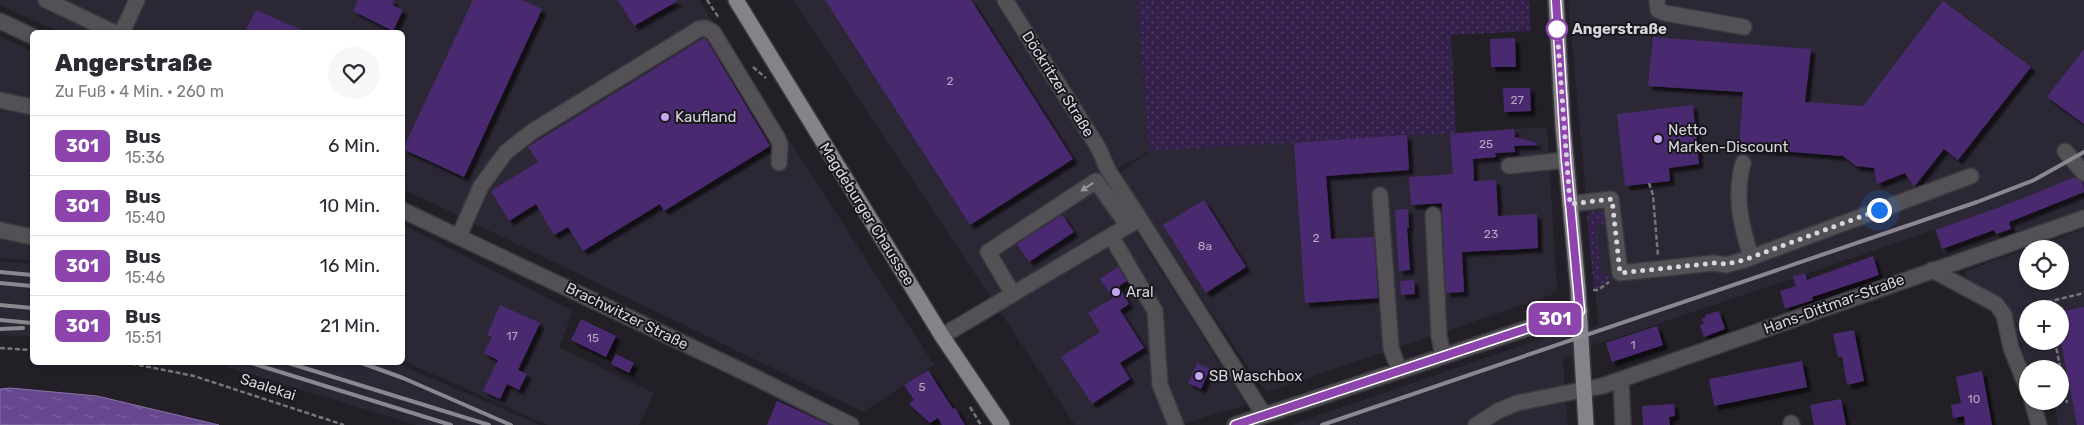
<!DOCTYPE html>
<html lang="de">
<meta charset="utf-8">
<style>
:root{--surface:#fff;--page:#f7f7f7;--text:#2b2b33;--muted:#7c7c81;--line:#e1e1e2}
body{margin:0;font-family:Rubik,sans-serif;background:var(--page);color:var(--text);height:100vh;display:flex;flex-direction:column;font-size:19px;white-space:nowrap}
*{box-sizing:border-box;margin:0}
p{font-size:16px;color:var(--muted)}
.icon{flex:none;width:28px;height:28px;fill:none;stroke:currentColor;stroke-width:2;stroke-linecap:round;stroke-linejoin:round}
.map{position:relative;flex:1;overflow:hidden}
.sheet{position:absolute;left:30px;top:30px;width:375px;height:335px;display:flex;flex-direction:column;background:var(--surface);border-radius:8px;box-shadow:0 1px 4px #0004}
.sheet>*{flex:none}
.badge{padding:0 10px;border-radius:8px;font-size:18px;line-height:32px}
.tools{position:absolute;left:2019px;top:240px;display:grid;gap:10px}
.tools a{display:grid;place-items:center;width:50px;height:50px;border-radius:50%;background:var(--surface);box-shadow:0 1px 4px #0004;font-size:25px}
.you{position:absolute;width:25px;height:25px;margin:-12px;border:4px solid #fff;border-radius:50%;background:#1a73e8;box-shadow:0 0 0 8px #1a73e833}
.map>.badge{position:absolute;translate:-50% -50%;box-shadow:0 0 0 2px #fff}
.round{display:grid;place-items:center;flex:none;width:52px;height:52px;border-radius:26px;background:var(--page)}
.head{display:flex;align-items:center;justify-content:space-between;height:85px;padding:0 25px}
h1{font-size:24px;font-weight:800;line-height:38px}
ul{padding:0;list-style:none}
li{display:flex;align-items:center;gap:15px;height:60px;padding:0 25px;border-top:1px solid var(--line)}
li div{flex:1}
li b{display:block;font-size:19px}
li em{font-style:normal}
li .badge{min-width:55px;font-weight:700;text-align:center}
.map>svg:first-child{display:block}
</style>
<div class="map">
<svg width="2084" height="425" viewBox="0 0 2084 425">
<defs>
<pattern id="grass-dots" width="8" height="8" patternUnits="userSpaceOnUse" patternTransform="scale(1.25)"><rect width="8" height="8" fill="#34214b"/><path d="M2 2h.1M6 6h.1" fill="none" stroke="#514064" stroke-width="1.8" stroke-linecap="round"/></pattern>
<pattern id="water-ripples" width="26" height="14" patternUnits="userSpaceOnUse" patternTransform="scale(1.25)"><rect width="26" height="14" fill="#674890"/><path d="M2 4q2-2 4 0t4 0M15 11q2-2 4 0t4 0" fill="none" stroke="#7c629f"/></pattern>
<filter id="shadow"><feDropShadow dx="4.5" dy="4.5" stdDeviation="1" flood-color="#0009"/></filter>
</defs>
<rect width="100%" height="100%" fill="#221f27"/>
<path fill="#2c2734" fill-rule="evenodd" d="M0,0H699L934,365L863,412L403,189L402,32H59L0,5Z
M793,0H1137L1149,151L1102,178L1246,405L1179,425H1075Z
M1568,0H2084V209L1944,256L1935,230L1599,344V342L1563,360L1568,425H1291L1566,330L1567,336L1598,325Z
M0,36L32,52V260L0,258Z
M1547,127L1557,290L1549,296L1267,392L1253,375L1119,173L1152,150Z
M403,225L573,311L559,347L654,393L639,425H548L403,361Z
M2084,229V425H2058L2054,401H2060V369H2031L2028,366L2006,300L1965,279V271L2027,249L2028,281H2060V249H2028ZM2028,309H2060V341H2028Z
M0,261L32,264V337L0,335Z
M215,363H396L540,425H416Z"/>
<path fill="url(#grass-dots)" d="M1137,0H1529L1531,31L1451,35L1456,133L1149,151Z
M1592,212H1604L1606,224L1596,226L1601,274H1611V276L1596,289L1594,288L1587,216Z"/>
<path fill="url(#water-ripples)" stroke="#8973a7" d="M10,388L97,396L219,425H0V389Z"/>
<path fill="#4a2b70" filter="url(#shadow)" d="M358,0H394L392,5L403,10L393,31L353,11Z
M473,0H522L542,9L464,177L403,149Z
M618,0H679L634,26Z
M825,0H971L1073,159L970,225Z
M1943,1L2031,67L1958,160L1944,149L1914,187L1905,173L1877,184L1874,168L1856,166L1843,156L1739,148L1743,92L1648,86L1653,37L1811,49L1805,102L1863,106Z
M256,10L306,32H245Z
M704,38L706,39L770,146L664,211L660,204L583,251L568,227L554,235L536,204L509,221L491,191L538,162L528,147Z
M1515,38L1516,67H1491L1490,39Z
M2084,49V124L2047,97Z
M1503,88H1530L1531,111L1504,112Z
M1693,105L1699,164L1669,168L1670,181L1625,186L1617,114Z
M1514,129L1515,137L1537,143V145L1514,146L1515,152L1495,153L1496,157L1473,159L1474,181L1496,180L1498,216L1537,214L1538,248L1462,252L1464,292L1446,293L1442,203L1411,205L1409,177L1453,174L1450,134Z
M1407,135L1409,170L1326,176L1331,239L1374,237L1378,298L1305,303L1294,143Z
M2075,177L2083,182L2084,192L2009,222L2011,229L1996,234L1994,230L1942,249L1936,230L2019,200Z
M1204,200L1246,267L1206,293L1163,225Z
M1408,209L1409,228H1407L1410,270L1399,271L1395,210Z
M1062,215L1074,232L1029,262L1017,244Z
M1873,256L1879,275L1812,297L1813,300L1785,309L1780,291L1796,286L1793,277L1805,273L1807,280Z
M1118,267L1127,281L1119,286L1129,304L1120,310L1144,348L1120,363L1130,379L1092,404L1061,357L1100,332L1088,313L1113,298L1100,279Z
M1414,280L1415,294L1401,295L1400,281Z
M500,305L540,323L518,370L527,374L519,390L507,384L500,399L483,391L498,360L484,353L492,337L487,335Z
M2084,307V425H2077L2060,337V312Z
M1719,311L1725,329L1704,337L1700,325L1704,324L1702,319L1706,317L1705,315Z
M581,319L616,336L606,357L571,340Z
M1657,326L1663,345L1612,362L1606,343Z
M1854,330L1864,381L1847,385L1842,357H1838L1833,334Z
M616,354L634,363L629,373L611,364Z
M1802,361L1807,387L1714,406L1709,379Z
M1197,363L1210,369L1201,389L1188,383Z
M928,370L953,409L955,408L965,425H942L938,418L930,423L909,404L914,400L904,385Z
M1982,371L1992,425H1965L1964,416L1953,418L1951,405L1961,403L1956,377Z
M1841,399L1846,425H1814L1810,405Z
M777,401L830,425H767Z
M1674,404L1675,416L1669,417L1670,425H1643L1642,406Z"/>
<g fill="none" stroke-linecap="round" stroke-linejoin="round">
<defs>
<path id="minor" d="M46,0L113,32
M1005,0L1098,147L1108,170L1140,219L1264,415
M1657,0L1658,10L1665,13L1744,27
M0,21L32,36
M122,32L137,0
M0,100L32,107
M2065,151L2084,173
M1743,163C1734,197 1741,225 1751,257
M1509,166L1566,160
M1380,195L1391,348L1399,370
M1570,204L1611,199L1620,273L1714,263L1726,265L1744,260L1971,176
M402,210L744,372L851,425
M1433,215L1439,336L1443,356
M0,230L32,237
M459,236L481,186L506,152L533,131L699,29L705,28L713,32L778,139L780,145L779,163
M1111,236L1155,311L1160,385L1176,425
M1932,270L1996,304L2004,315L2011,348L2028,390
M1013,294L988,252L1096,181L1128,226
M942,336L1136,221
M1621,380L1623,425
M2032,401L2039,425
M1791,423L1792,425
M1235,425L1580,311
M1476,425L1498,411L1517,403L1602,386L2084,218"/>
<path id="major" d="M736,0L942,336L1002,425
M1556,0L1563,127L1578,288L1586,425"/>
</defs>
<use href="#minor" stroke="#3b3940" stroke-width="18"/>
<use href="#major" stroke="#3b3940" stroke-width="18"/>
<path stroke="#77757c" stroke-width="2.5" stroke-dasharray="5 2.5" stroke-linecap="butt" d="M707,0L719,18
M753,67L766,78
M1649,183L1653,195L1658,256
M1593,290H1598L1609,282
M2049,309L2047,302L2084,293
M2055,341L2067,403
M0,348L32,350
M124,362L194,376L344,425
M970,407L981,425"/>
<use href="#minor" stroke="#535156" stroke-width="15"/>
<use href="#major" stroke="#85828a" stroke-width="15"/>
<path stroke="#8a888e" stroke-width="4" d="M0,272L32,275
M0,283L32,286
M0,305L32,308
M0,320L32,323
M0,329L23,328
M248,362L451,425
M285,362L489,425
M359,362L403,378L511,425
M1322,425L1977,202L2034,180L2084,152"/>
</g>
<defs><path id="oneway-solid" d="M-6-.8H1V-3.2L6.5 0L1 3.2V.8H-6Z" transform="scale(1.25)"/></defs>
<use fill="#969499" href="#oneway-solid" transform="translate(1087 187) rotate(146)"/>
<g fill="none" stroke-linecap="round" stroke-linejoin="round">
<defs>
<path id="line" d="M1235,425L1580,311L1566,160L1556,0"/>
</defs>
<use href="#line" stroke="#fff" stroke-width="11"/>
<use href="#line" stroke="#8e44ad" stroke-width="8"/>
<path stroke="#d8d6dc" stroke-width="5" stroke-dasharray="0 9" d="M1557,29L1570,204L1612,199L1620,273L1714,263L1726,264L1744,260L1879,210"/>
</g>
<circle fill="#fff" stroke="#8e44ad" stroke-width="2.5" cx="1557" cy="29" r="10"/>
<g fill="#c4a7f1" stroke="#18161d" stroke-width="2">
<circle cx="665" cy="117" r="5"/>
<circle cx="1658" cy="139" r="5"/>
<circle cx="1116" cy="292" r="5"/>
<circle cx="1199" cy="376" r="5"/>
</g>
<g text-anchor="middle" stroke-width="4" stroke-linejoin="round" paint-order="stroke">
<g font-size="12" fill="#b4abc1">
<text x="950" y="85">2</text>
<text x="1517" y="104">27</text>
<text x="1486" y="148">25</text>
<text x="1491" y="238">23</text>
<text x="1316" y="242">2</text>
<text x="1205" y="250">8a</text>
<text x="512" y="340">17</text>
<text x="593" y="342">15</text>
<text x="1633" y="349">1</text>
<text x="922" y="391">5</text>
<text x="1974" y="403">10</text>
</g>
<g font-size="15" font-weight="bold" fill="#d8d6dc" stroke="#18161d" text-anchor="start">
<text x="1572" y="34">Angerstraße</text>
</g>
<g font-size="15" fill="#d8d6dc" stroke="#18161d">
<text transform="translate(1058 84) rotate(58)" y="5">Döckritzer Straße</text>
<text transform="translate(867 214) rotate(58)" y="5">Magdeburger Chaussee</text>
<text transform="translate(1834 304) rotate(-20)" y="5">Hans-Dittmar-Straße</text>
<text transform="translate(627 316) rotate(26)" y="5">Brachwitzer Straße</text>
<text transform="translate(268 387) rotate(18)" y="5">Saalekai</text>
</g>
<g font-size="15" fill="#d8d6dc" stroke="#18161d" text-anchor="start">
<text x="675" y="122">Kaufland</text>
<text x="1668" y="135">Netto<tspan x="1668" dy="17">Marken-Discount</tspan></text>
<text x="1126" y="297">Aral</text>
<text x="1209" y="381">SB Waschbox</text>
</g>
</g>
</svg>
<div class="tools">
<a><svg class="icon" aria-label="locate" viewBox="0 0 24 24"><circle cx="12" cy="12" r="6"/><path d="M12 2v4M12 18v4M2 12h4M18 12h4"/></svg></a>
<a>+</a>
<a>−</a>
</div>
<div class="you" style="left:1879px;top:210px"></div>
<b class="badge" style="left:1555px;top:319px;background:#8e44ad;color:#fff">301</b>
<section class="sheet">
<div class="head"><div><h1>Angerstraße</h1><p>Zu Fuß · 4 Min. · 260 m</p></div><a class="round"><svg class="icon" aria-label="heart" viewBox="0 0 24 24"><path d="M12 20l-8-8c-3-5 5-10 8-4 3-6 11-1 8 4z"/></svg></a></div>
<ul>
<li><span class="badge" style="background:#8e44ad;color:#fff">301</span><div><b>Bus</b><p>15:36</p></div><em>6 Min.</em></li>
<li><span class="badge" style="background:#8e44ad;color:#fff">301</span><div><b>Bus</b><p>15:40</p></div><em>10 Min.</em></li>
<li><span class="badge" style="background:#8e44ad;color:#fff">301</span><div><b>Bus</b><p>15:46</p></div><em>16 Min.</em></li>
<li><span class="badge" style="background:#8e44ad;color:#fff">301</span><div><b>Bus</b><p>15:51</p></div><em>21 Min.</em></li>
</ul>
</section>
</div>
